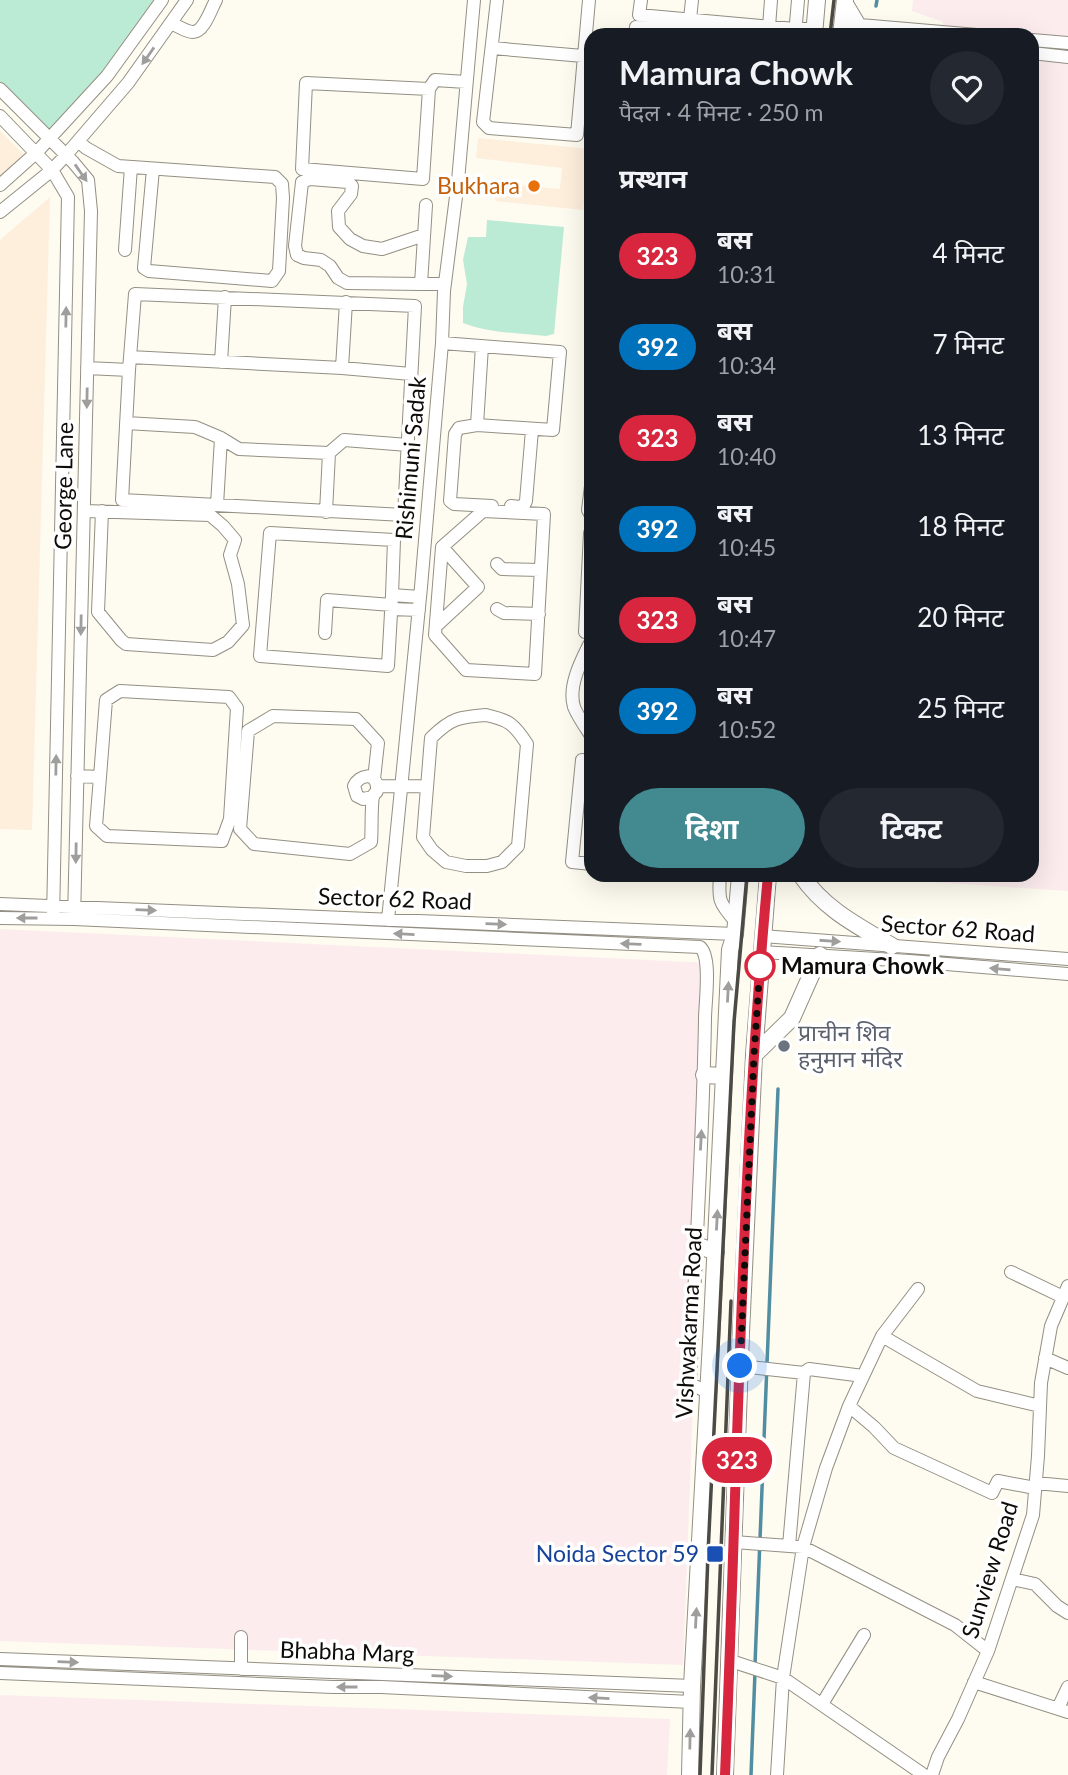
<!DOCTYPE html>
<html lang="hi">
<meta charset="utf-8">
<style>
:root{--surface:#171b24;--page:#242831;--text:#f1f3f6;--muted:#9ea1a6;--accent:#428990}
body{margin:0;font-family:Lato,"Noto Sans Devanagari",sans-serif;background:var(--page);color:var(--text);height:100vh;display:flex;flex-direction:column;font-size:26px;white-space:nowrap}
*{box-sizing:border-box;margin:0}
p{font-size:23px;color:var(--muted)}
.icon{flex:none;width:38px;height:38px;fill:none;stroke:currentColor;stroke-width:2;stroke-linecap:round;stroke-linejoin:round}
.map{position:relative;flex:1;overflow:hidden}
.panel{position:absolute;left:584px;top:28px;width:455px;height:854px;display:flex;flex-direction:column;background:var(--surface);border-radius:21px;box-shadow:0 7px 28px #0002}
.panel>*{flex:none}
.badge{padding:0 14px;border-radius:23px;font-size:24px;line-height:46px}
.you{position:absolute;width:35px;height:35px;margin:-18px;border:5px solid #fff;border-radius:50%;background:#1a73e8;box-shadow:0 0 0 10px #1a73e833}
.map>.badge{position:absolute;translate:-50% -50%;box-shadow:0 0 0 4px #fff}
h2{padding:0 35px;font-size:26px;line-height:63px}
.round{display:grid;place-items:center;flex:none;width:74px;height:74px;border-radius:37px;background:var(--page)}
.head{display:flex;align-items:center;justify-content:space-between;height:119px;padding:0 35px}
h1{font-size:33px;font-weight:700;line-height:52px}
.button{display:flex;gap:14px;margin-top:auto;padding:14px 35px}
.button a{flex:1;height:80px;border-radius:42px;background:var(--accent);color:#fff;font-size:28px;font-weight:700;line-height:80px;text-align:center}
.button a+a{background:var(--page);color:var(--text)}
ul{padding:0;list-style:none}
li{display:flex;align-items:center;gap:21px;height:91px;padding:0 35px}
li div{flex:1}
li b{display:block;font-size:26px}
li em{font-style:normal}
li .badge{min-width:77px;font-weight:700;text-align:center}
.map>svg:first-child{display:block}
</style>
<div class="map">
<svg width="1068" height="1775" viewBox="0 0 1068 1775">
<rect width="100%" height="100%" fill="#fefbf0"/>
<path fill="#feeedc" d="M0,131L29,160L0,181Z
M478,138L590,149L583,210L495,201L497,183L560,189L562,168L476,158Z
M50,197L32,830L0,829V240Z"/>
<path fill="#fcecee" d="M913,0H1068V891L904,880L898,875H1032V35H942L943,22L912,11Z
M0,929L710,963L683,1665L0,1641Z
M0,1695L670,1719L667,1775H0Z"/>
<path fill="#bbebd4" d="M0,0H160L116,64L49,139L0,89Z
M487,220L564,227L554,334L546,336C518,333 489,333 463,323V307L467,284L463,260L468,237H486Z"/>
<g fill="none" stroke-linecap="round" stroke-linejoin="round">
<path stroke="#518ea1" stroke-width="3.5" d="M876,6L877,0
M755,1664L778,1089
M751,1775L755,1672"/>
<defs>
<path id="minor" d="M641,0L639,15L795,29H814
M845,0L860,25L977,35
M690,19L692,0
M843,19L857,35
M171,23C178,26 186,32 193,32C204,32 211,9 216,0
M769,27L771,0
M635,35L636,27L739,35
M795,35L798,0
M1032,40L1068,43
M492,48L583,56
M1032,53L1068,57
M0,89L73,162L88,180L91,211L74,919
M429,89L423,179L302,169L306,83L429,89L435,80L466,82
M0,116L52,170L68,197L53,918
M483,122L489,128L577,135L589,0
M483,122L497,0
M78,141L86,148L118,166L275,177L282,184L283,198L279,271L272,281L149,271L144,268L153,169
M0,185L37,152L107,76L162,0
M426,205L421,284H445
M0,212L52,170L66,155L128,83L187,0
M125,250L131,167
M421,284L347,283L338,278L330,266L321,260L304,258L297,255L295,246L302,182L310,179L348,182L352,186L351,194L338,211L339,227L350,239L363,246L382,249L424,235
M442,343L560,352L553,430L477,425L482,346
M130,357L342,368L411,374
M221,362L225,297
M87,368L129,370L135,294L415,306L404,515L122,500L129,370
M342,368L346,302
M126,423L195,427L221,438L239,449L329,453L344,440L408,445
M477,425L459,428L455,434L450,501L454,504L492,506
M592,478L588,510L592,517
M217,505L221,438
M511,506L520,507L524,505L526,501L532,430
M84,511L210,515L223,526L235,540L230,555L238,584L243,625L228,642L213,650L126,644L121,640L98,612L102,511
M483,511L544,514L535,674L466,670L435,635L442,547Z
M326,512L329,453
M592,533H590L585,632L592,633
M497,564L502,569L541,570
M392,595L394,540L270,533L260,656L388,666L392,595L420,597
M391,609L419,610
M497,609L504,613L539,614
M436,626L478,587L442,547
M325,633L327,600L392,605
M592,646L589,645C580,663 568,687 574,707C578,717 586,728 592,737
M486,715C509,720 514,724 527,744L518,846L502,862L487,866H466L446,862L432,850L423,837L431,738C451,718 459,717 486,715Z
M592,761L582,760L572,862L592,864
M77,776L100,777L106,700L120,691L229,697L237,708L230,819L222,841L107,836L96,826L100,777
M377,786C394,787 410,785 427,787
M373,797L363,799L357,796L354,786C359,775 376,771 377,787C378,795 375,790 373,797C371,805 372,832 371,842L350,854L254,844L240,829L248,731L273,716L356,719L378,743L374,779
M720,875C718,900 719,903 736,922
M0,904L735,934
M0,918L74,919L700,947C712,957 705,1002 705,1019C703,1141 695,1262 690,1384L708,1392
M388,920L421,587L442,343L444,291L458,181L474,0
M762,936L1068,959
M761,952L910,961L1068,974
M1011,1272L1063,1297
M882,1336L977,1391L1040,1406
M1045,1358L1068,1368
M740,1366L804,1373L789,1546
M804,1373L809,1369L863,1376
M849,1406L874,1427L894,1448L992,1493L998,1481L1035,1488
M1036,1483L1068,1486
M734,1542L803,1547L955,1625L988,1651
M1012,1579L1035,1584L1057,1606L1068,1613
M0,1659L692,1686
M728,1660L783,1678L924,1775
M241,1669V1637
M0,1673L333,1687H381L691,1702
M974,1682L1068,1712
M822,1704L864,1635
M1058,1708L1068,1687
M777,1775L783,1678L803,1547L826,1468L849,1406L882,1336L918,1289
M932,1775L938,1757L958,1719L988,1651L1033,1515L1038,1456L1041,1383L1051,1326L1068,1286"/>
<path id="major" d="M814,35L817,0
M841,35L845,0
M801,875C824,909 858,926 892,946
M754,1055L792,1018L820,955
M704,1075L724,1076
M696,1245L716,1252
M690,1775L692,1686L712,1323L730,950L735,934L740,875
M725,1775L741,1333L754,1055L768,875"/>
</defs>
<use href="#minor" stroke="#948f83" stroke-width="14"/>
<use href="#major" stroke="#948f83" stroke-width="18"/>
<use href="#minor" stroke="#fff" stroke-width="12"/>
<use href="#major" stroke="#fff" stroke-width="16"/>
<path stroke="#4c4a44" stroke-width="3.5" d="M830,35L834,0
M700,1775L708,1553L734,1022L747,875
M712,1775L731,1301"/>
</g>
<defs><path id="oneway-solid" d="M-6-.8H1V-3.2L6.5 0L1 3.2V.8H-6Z" transform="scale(1.75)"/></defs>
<g fill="#9f9e9c">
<use href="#oneway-solid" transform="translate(148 56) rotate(125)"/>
<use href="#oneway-solid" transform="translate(81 173) rotate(55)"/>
<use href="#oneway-solid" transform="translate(66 317) rotate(-89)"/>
<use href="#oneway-solid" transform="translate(87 398) rotate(91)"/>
<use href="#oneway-solid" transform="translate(81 625) rotate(91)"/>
<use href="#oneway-solid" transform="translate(56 765) rotate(-89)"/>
<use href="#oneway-solid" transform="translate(76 853) rotate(91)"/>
<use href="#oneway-solid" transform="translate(146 910) rotate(2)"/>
<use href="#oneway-solid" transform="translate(27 918) rotate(-180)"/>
<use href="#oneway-solid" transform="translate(496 924) rotate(2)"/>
<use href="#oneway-solid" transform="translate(404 934) rotate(-177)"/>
<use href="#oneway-solid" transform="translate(830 941) rotate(4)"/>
<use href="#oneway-solid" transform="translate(631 944) rotate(-178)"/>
<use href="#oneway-solid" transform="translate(1000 969) rotate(-175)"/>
<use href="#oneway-solid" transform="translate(728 992) rotate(-87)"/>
<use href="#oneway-solid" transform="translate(701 1140) rotate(-87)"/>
<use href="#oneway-solid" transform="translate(717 1220) rotate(-87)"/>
<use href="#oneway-solid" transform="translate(696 1618) rotate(-87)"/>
<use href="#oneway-solid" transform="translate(68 1662) rotate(2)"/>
<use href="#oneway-solid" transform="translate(442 1676) rotate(2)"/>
<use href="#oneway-solid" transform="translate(347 1687) rotate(-180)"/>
<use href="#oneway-solid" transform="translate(599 1698) rotate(-177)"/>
<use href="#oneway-solid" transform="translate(690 1739) rotate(-89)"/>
</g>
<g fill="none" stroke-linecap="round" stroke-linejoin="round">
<defs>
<path id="line" d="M725,1775C738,1475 740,1174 768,875"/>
</defs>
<use href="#line" stroke="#fff" stroke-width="16"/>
<use href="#line" stroke="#d7263d" stroke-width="10"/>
<path stroke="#0e0c08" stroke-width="7" stroke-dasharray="0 12.6" d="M740,1366L754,1055L760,966"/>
</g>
<circle fill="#e8710a" stroke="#fff" stroke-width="2.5" cx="534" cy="186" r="7"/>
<circle fill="#fff" stroke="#d7263d" stroke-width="3.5" cx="760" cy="966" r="14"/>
<circle fill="#6b7280" stroke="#fff" stroke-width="2.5" cx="784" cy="1046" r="7"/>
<rect fill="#1a4fb4" stroke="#fff" stroke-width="2.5" x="706" y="1545" width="18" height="18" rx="3.5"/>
<g text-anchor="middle" stroke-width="7" stroke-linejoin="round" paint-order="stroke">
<g font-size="23" fill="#c56008" stroke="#fff" text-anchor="end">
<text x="520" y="194">Bukhara</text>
</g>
<g font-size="23" fill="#0e0c08" stroke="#fff">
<text transform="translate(411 458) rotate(-85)" y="8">Rishimuni Sadak</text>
<text transform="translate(64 486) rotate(-89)" y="8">George Lane</text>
<text transform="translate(395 899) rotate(2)" y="8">Sector 62 Road</text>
<text transform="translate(958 929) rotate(4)" y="8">Sector 62 Road</text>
<text transform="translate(689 1323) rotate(-87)" y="8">Vishwakarma Road</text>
<text transform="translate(990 1570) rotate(-73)" y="8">Sunview Road</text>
<text transform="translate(347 1652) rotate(2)" y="8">Bhabha Marg</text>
</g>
<g font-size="23" font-weight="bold" fill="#0e0c08" stroke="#fff" text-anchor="start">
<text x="781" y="974">Mamura Chowk</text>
</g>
<g font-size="23" fill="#5b616d" stroke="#fff" text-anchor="start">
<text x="798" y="1041">प्राचीन शिव<tspan x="798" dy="26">हनुमान मंदिर</tspan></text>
</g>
<g font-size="23" fill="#164399" stroke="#fff" text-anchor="end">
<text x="699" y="1562">Noida Sector 59</text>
</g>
</g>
</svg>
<div class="you" style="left:740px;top:1366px"></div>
<b class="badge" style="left:737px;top:1460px;background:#d7263d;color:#fff">323</b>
<section class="panel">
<div class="head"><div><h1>Mamura Chowk</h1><p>पैदल · 4 मिनट · 250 m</p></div><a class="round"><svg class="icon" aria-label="heart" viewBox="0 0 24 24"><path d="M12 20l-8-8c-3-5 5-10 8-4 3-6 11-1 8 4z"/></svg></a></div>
<h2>प्रस्थान</h2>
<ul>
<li><span class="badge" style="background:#d7263d;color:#fff">323</span><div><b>बस</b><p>10:31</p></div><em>4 मिनट</em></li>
<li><span class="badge" style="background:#0072bc;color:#fff">392</span><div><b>बस</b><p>10:34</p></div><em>7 मिनट</em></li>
<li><span class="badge" style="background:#d7263d;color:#fff">323</span><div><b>बस</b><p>10:40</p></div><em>13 मिनट</em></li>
<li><span class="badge" style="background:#0072bc;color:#fff">392</span><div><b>बस</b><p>10:45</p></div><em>18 मिनट</em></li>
<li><span class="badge" style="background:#d7263d;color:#fff">323</span><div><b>बस</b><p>10:47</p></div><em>20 मिनट</em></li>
<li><span class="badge" style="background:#0072bc;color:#fff">392</span><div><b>बस</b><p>10:52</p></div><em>25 मिनट</em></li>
</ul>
<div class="button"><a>दिशा</a><a>टिकट</a></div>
</section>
</div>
